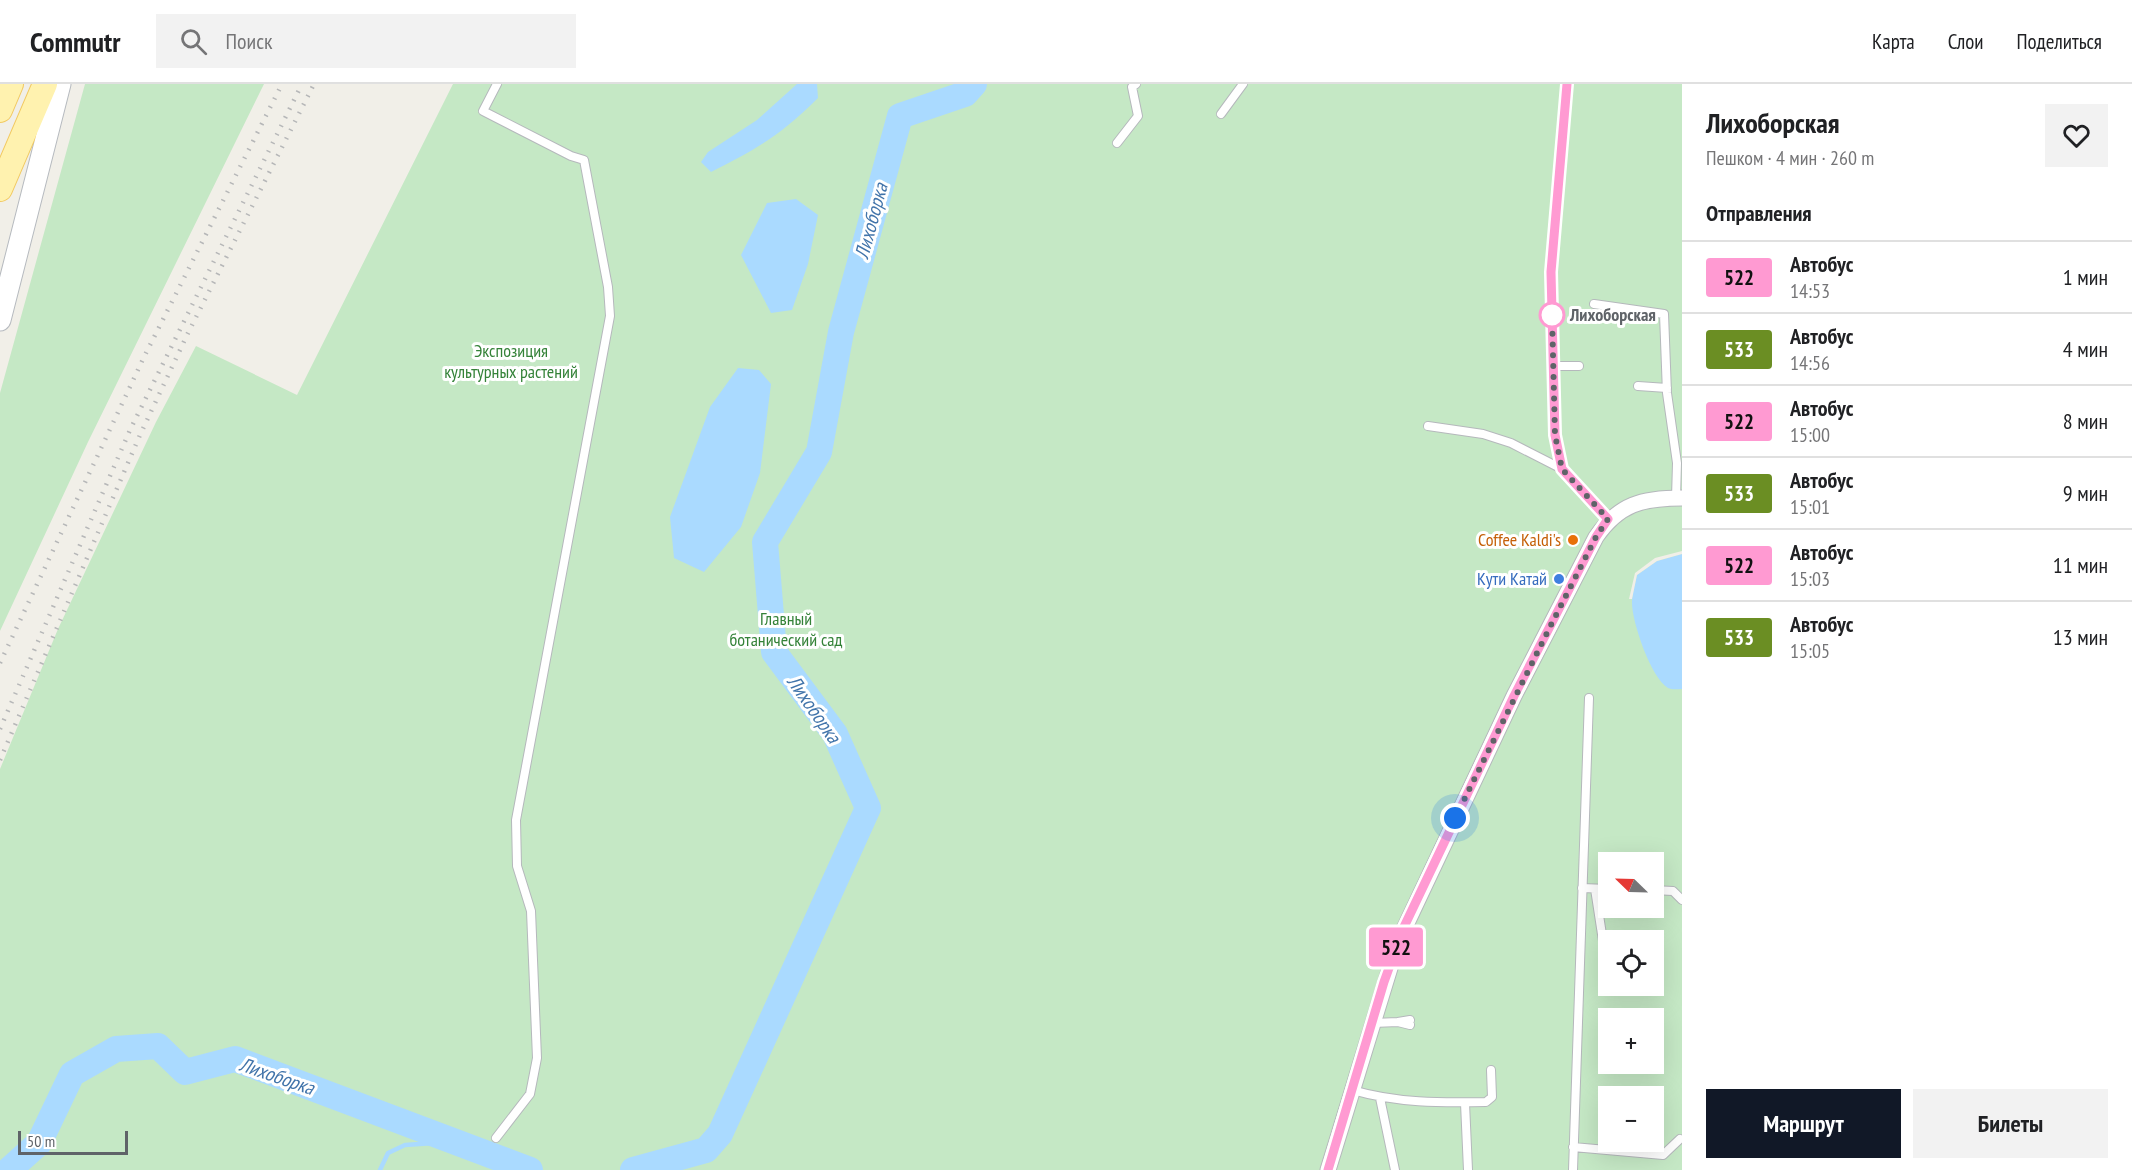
<!DOCTYPE html>
<html lang="ru">
<meta charset="utf-8">
<style>
:root{--surface:#fff;--page:#f2f2f2;--text:#202124;--muted:#757577;--line:#e0e0e0;--accent:#111827}
body{margin:0;font-family:"PT Sans Narrow",sans-serif;background:var(--page);color:var(--text);height:100vh;display:flex;flex-direction:column;font-size:22px;white-space:nowrap}
*{box-sizing:border-box;margin:0}
p{font-size:20px;color:var(--muted)}
.icon{flex:none;width:33px;height:33px;fill:none;stroke:currentColor;stroke-width:2;stroke-linecap:round;stroke-linejoin:round}
.map{position:relative;flex:1;overflow:hidden}
.sheet{display:flex;flex-direction:column;background:var(--surface);width:450px}
.sheet>*{flex:none}
.badge{padding:0 12px;border-radius:4px;font-size:21px;line-height:39px}
.needle{width:39px;rotate:293deg}
.controls{position:absolute;left:1598px;top:768px;display:grid;gap:12px}
.controls a{display:grid;place-items:center;width:66px;height:66px;border-radius:0px;background:var(--surface);box-shadow:0 6px 24px #0002;font-size:30px}
.scale{position:absolute;left:18px;bottom:15px;width:110px;box-sizing:border-box;padding-left:6px;border:3px solid #5f6368;border-top:0;font-size:16px;line-height:21px;white-space:nowrap;color:#5f6368;-webkit-text-stroke:4px #fff;paint-order:stroke}
.you{position:absolute;width:30px;height:30px;margin:-15px;border:4px solid #fff;border-radius:50%;background:#1a73e8;box-shadow:0 0 0 9px #1a73e833}
.map>.badge{position:absolute;translate:-50% -50%;box-shadow:0 0 0 3px #fff}
h2{padding:0 24px;font-size:22px;line-height:54px}
.round{display:grid;place-items:center;flex:none;width:63px;height:63px;border-radius:0px;background:var(--page)}
.headline{display:flex;align-items:center;justify-content:space-between;height:102px;padding:0 24px}
h1{font-size:28px;font-weight:700;line-height:45px}
.primary-button{display:flex;gap:12px;margin-top:auto;padding:12px 24px}
.primary-button a{flex:1;height:69px;border-radius:0px;background:var(--accent);color:#fff;font-size:24px;font-weight:700;line-height:69px;text-align:center}
.primary-button a+a{background:var(--page);color:var(--text)}
ul{padding:0;list-style:none}
li{display:flex;align-items:center;gap:18px;height:72px;padding:0 24px;border-top:2px solid var(--line)}
li div{flex:1}
li b{display:block;font-size:22px}
li em{font-style:normal}
li .badge{min-width:66px;font-weight:700;text-align:center}
header{display:flex;align-items:center;gap:36px;box-sizing:border-box;height:84px;padding:0 30px;background:var(--surface);border-bottom:2px solid var(--line)}
header strong{font-size:28px}
nav{display:flex;gap:33px;margin-inline-start:auto;font-size:21px}
.search{width:420px;height:54px;background:var(--page);display:flex;align-items:center;gap:15px;box-sizing:border-box;padding:0 21px;border-radius:0px;color:var(--muted);font-size:22px}
main{display:flex;flex:1;min-height:0}
.map>svg:first-child{display:block}
</style>
<header>
<strong>Commutr</strong>
<div class="search"><svg class="icon" aria-label="search" viewBox="0 0 24 24"><circle cx="10" cy="10" r="6"/><path d="M15 15l6 6"/></svg>Поиск</div>
<nav><a>Карта</a><a>Слои</a><a>Поделиться</a></nav>
</header>
<main>
<div class="map">
<svg width="1682" height="1086" viewBox="0 0 1682 1086">
<rect width="100%" height="100%" fill="#f1efe8"/>
<path fill="#c5e8c5" fill-rule="evenodd" d="M85,0H264L88,358L0,547V309Z
M453,0H1682V1086H0V685L58,545L156,338L196,262L297,311ZM1608,778H1653V824H1608ZM1608,856H1653V902H1608ZM1608,934H1653V980H1608ZM1608,1012H1653V1058H1608Z"/>
<path fill="#aadaff" d="M797,0H817L818,14C781,51 758,64 711,88L701,78L708,68L757,36Z
M796,115L818,131L808,180L792,226L771,229L741,171L767,119Z
M738,284L759,286L771,300L760,389L741,443L704,488L674,474L670,433L710,323Z
M1682,470V605C1678,605 1672,606 1668,604C1651,594 1632,538 1632,519C1632,510 1635,500 1637,491L1657,477Z"/>
<path fill="#f1efe8" d="M1682,467V470L1657,477L1637,491L1632,515H1629L1635,489L1655,474Z"/>
<g fill="none" stroke-linecap="round" stroke-linejoin="round">
<path stroke="#aadaff" stroke-width="4.5" d="M653,1080L655,1086
M380,1086L388,1069L405,1061L449,1058"/>
<path stroke="#aadaff" stroke-width="26" d="M9,1086L39,1059L72,990L116,965L158,962L185,988L235,975L530,1086
M633,1086L706,1066L720,1050L868,724L835,650L774,568L765,458L819,368L841,248L900,32L965,10L974,0"/>
<defs>
<path id="lane" d="M1567,0L1551,188L1555,351L1562,385L1608,435
M1221,30L1243,0
M1117,59L1138,32L1132,3L1136,0
M1594,220L1664,230L1667,309L1677,379L1676,414
M1553,282H1579
M1638,302L1667,304
M1428,342L1483,350L1511,359L1562,385
M1582,804L1608,805
M1595,805L1603,857L1608,869
M1653,806L1673,807L1682,816
M1410,936L1398,938L1410,941
M1373,939L1398,938
M1352,1006C1397,1019 1440,1019 1486,1018L1492,1013L1491,986
M1380,1014L1395,1086
M1465,1019L1468,1086
M496,1054L530,1010L537,974L531,827L517,782L516,736L610,232L608,203L584,76L571,72L483,27L497,0
M1573,1063L1663,1071L1680,1055
M1573,1086L1589,614"/>
<path id="street" d="M1328,1086L1398,858L1514,612L1596,453C1619,420 1642,414 1682,414"/>
<path id="secondary" d="M0,236L60,0"/>
<path id="primary" d="M0,26L11,0
M0,105L45,0"/>
</defs>
<use href="#lane" stroke="#b5b8bc" stroke-width="10"/>
<use href="#street" stroke="#b5b8bc" stroke-width="17"/>
<use href="#secondary" stroke="#b6babf" stroke-width="23"/>
<use href="#primary" stroke="#f2c960" stroke-width="26"/>
<use href="#lane" stroke="#fff" stroke-width="8"/>
<use href="#street" stroke="#fff" stroke-width="15"/>
<use href="#secondary" stroke="#fff" stroke-width="21"/>
<use href="#primary" stroke="#fff2af" stroke-width="24"/>
<path stroke="#b6b7b8" stroke-width="4.5" stroke-dasharray="1.5 8" stroke-linecap="butt" d="M0,579L144,273L282,0
M0,645L130,346L302,0
M0,676L140,351L188,249L314,0"/>
</g>
<g fill="none" stroke-linecap="round" stroke-linejoin="round">
<defs>
<path id="line" d="M1328,1086L1384,898L1403,845L1514,612L1596,453L1608,435L1562,385L1555,351L1551,188L1567,0"/>
</defs>
<use href="#line" stroke="#fff" stroke-width="14"/>
<use href="#line" stroke="#ff9ad2" stroke-width="9"/>
<path stroke="#5f6368" stroke-width="6" stroke-dasharray="0 10.8" d="M1455,734L1551,541L1596,453L1608,435L1562,385L1555,351L1552,231"/>
</g>
<circle fill="#fff" stroke="#ff9ad2" stroke-width="3" cx="1552" cy="231" r="12"/>
<circle fill="#e8710a" stroke="#fff" stroke-width="2" cx="1573" cy="456" r="6"/>
<circle fill="#3f7fe0" stroke="#fff" stroke-width="2" cx="1559" cy="495" r="6"/>
<g text-anchor="middle" stroke-width="6" stroke-linejoin="round" paint-order="stroke">
<g font-size="18" font-weight="bold" fill="#5f6368" stroke="#fff" text-anchor="start">
<text x="1570" y="237">Лихоборская</text>
</g>
<g font-size="18" fill="#348238" stroke="#fff">
<text x="511" y="273">Экспозиция<tspan x="511" dy="21">культурных растений</tspan></text>
<text x="786" y="541">Главный<tspan x="786" dy="21">ботанический сад</tspan></text>
</g>
<g font-size="18" fill="#c56008" stroke="#fff" text-anchor="end">
<text x="1561" y="462">Coffee Kaldi's</text>
</g>
<g font-size="18" fill="#366cbe" stroke="#fff" text-anchor="end">
<text x="1547" y="501">Кути Катай</text>
</g>
<g font-size="20" font-style="italic" fill="#4174aa" stroke="#fff">
<text transform="translate(871 137) rotate(-75)" y="7">Лихоборка</text>
<text transform="translate(814 625) rotate(55)" y="7">Лихоборка</text>
<text transform="translate(277 992) rotate(19)" y="7">Лихоборка</text>
</g>
</g>
</svg>
<div class="controls">
<a><svg class="needle" viewBox="-14 -14 28 28"><path d="M0-13l5 13h-10z" fill="#e53935"/><path d="M0 13l5-13h-10z" fill="#757577"/></svg></a>
<a><svg class="icon" aria-label="locate" viewBox="0 0 24 24"><circle cx="12" cy="12" r="6"/><path d="M12 2v4M12 18v4M2 12h4M18 12h4"/></svg></a>
<a>+</a>
<a>−</a>
</div>
<div class="scale">50 m</div>
<div class="you" style="left:1455px;top:734px"></div>
<b class="badge" style="left:1396px;top:863px;background:#ff9ad2;color:#111">522</b>
</div>
<section class="sheet">
<div class="headline"><div><h1>Лихоборская</h1><p>Пешком · 4 мин · 260 m</p></div><a class="round"><svg class="icon" aria-label="heart" viewBox="0 0 24 24"><path d="M12 20l-8-8c-3-5 5-10 8-4 3-6 11-1 8 4z"/></svg></a></div>
<h2>Отправления</h2>
<ul>
<li><span class="badge" style="background:#ff9ad2;color:#111">522</span><div><b>Автобус</b><p>14:53</p></div><em>1 мин</em></li>
<li><span class="badge" style="background:#6b8e23;color:#fff">533</span><div><b>Автобус</b><p>14:56</p></div><em>4 мин</em></li>
<li><span class="badge" style="background:#ff9ad2;color:#111">522</span><div><b>Автобус</b><p>15:00</p></div><em>8 мин</em></li>
<li><span class="badge" style="background:#6b8e23;color:#fff">533</span><div><b>Автобус</b><p>15:01</p></div><em>9 мин</em></li>
<li><span class="badge" style="background:#ff9ad2;color:#111">522</span><div><b>Автобус</b><p>15:03</p></div><em>11 мин</em></li>
<li><span class="badge" style="background:#6b8e23;color:#fff">533</span><div><b>Автобус</b><p>15:05</p></div><em>13 мин</em></li>
</ul>
<div class="primary-button"><a>Маршрут</a><a>Билеты</a></div>
</section>
</main>
